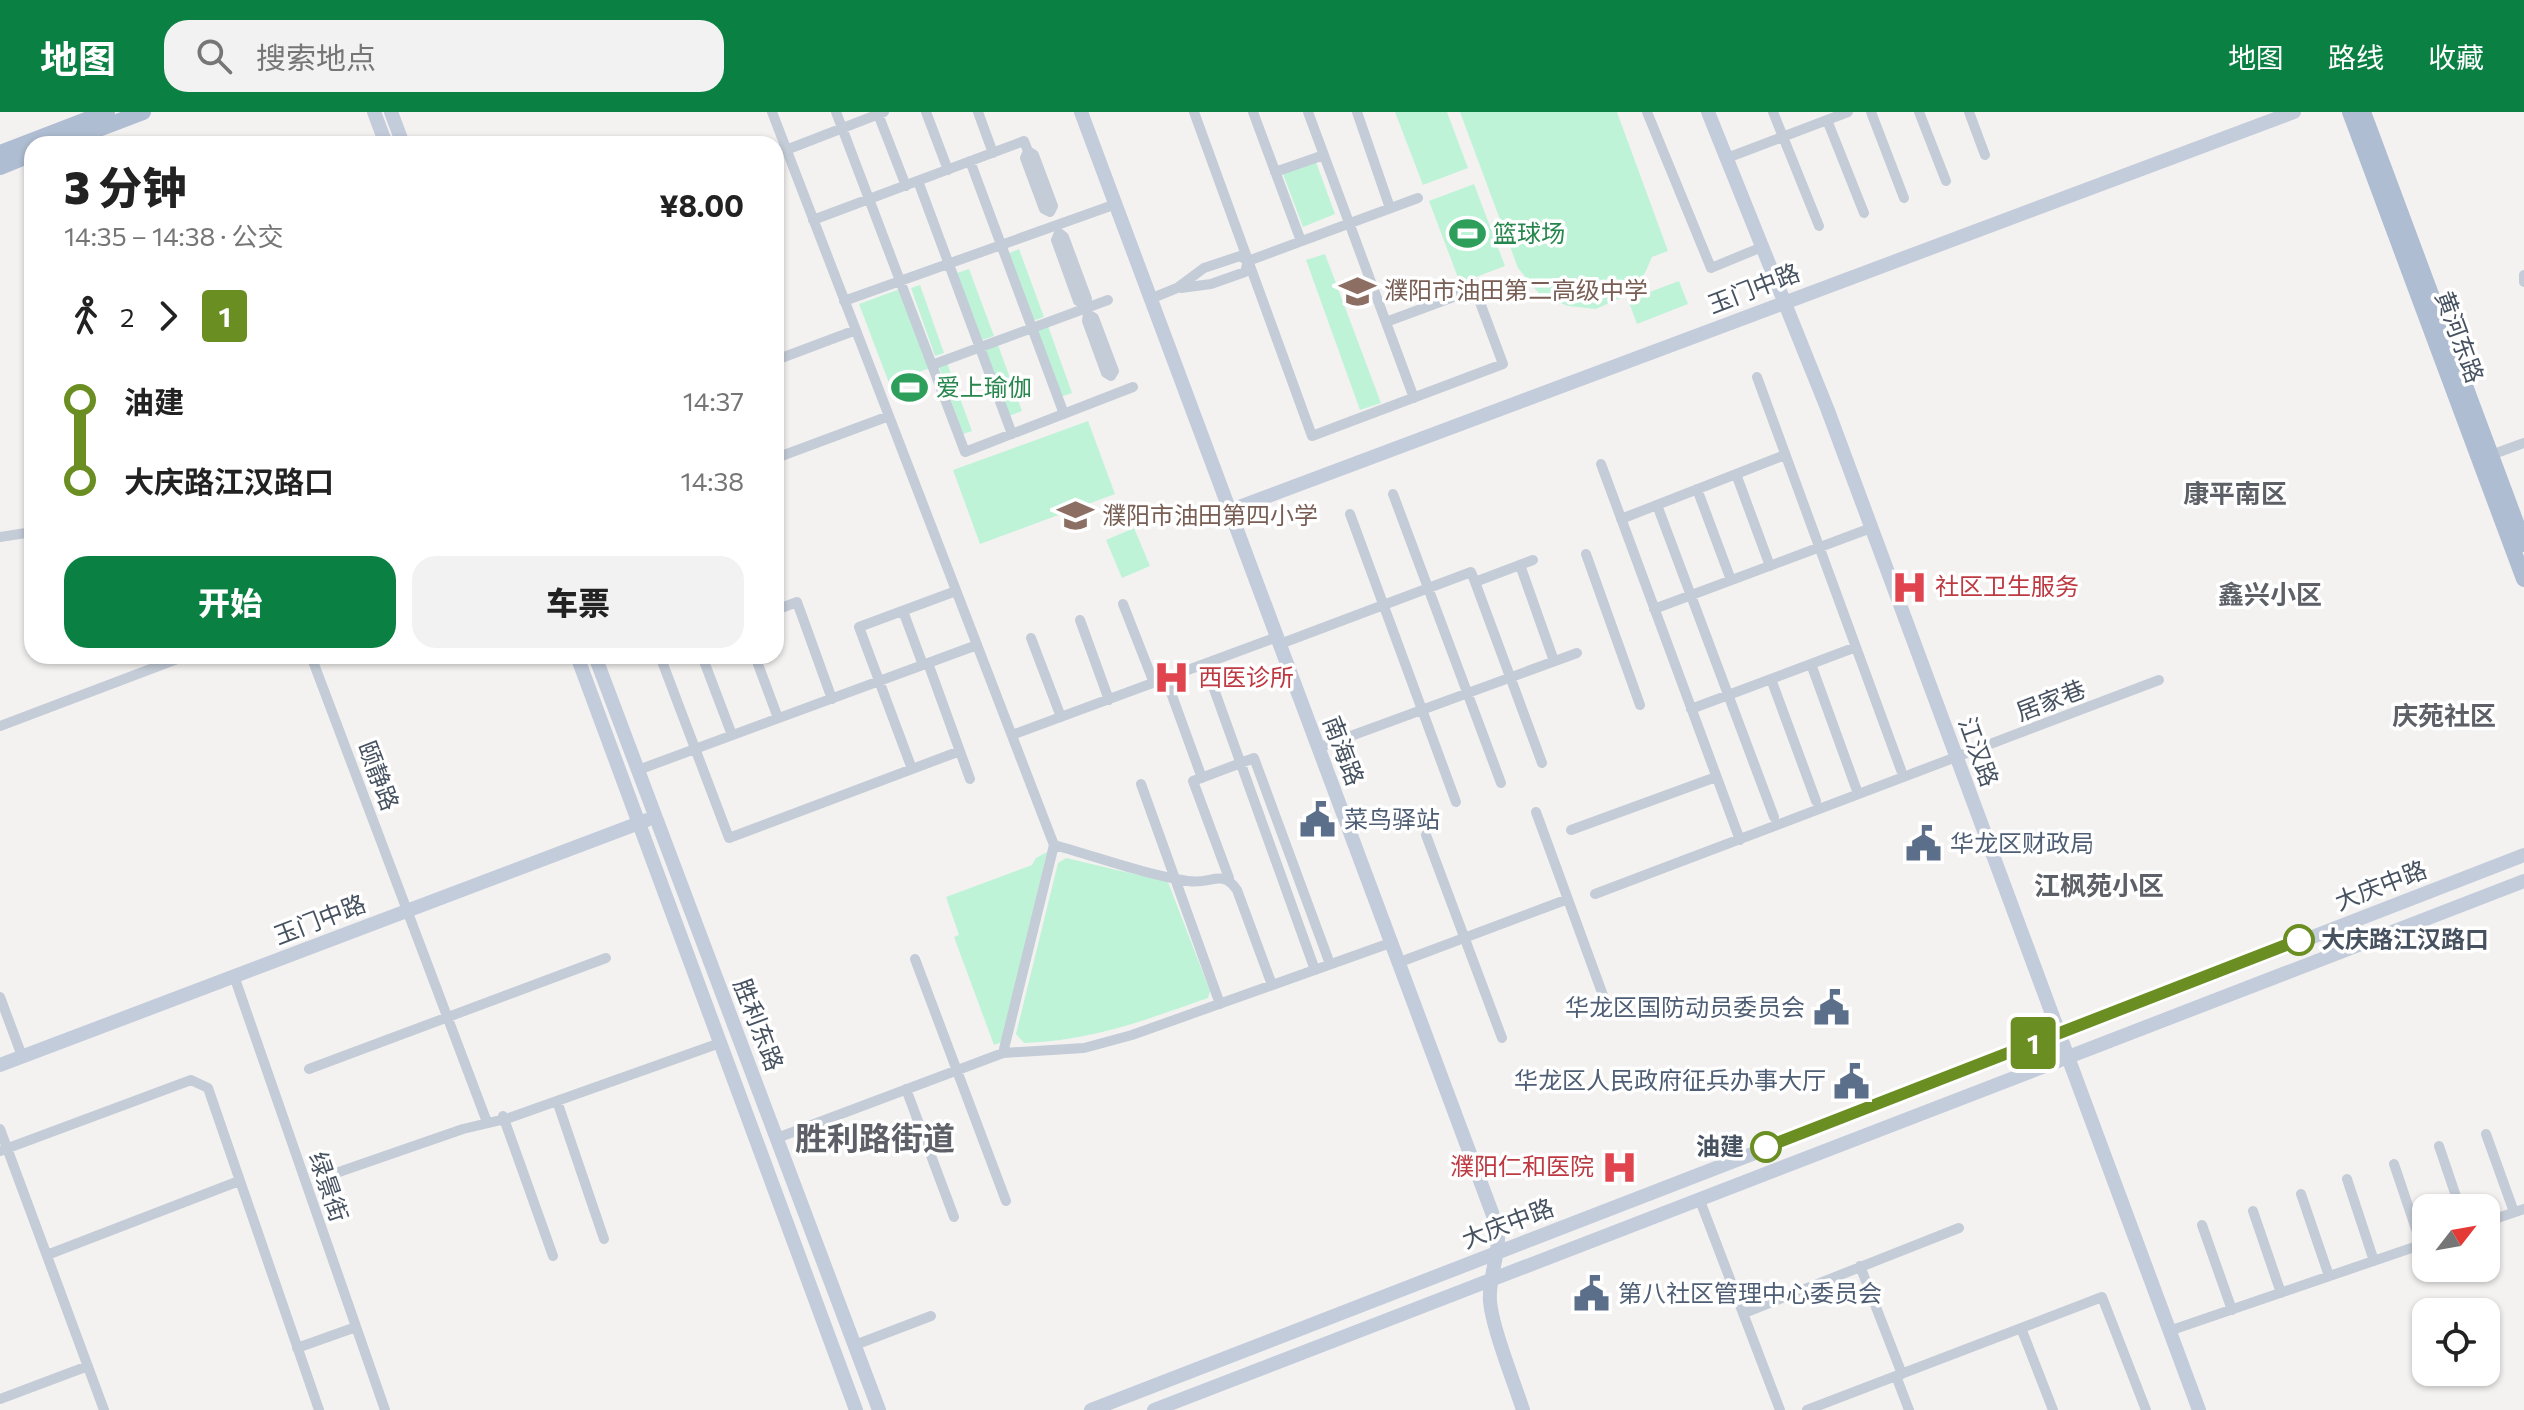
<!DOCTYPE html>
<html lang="zh">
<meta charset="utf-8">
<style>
:root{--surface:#fff;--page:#f2f2f2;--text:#222;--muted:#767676;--accent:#0b8043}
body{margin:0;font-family:Commissioner,"Noto Sans SC",sans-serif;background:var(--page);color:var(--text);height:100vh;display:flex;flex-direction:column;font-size:30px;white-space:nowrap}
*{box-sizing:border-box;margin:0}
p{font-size:26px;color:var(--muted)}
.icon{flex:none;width:44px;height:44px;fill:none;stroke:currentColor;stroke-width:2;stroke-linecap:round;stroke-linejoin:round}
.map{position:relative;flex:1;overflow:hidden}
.details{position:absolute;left:24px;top:24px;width:760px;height:528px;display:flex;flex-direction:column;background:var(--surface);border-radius:24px;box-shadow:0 2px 6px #0004}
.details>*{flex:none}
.badge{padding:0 16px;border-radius:6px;font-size:28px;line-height:52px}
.needle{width:52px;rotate:59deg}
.buttons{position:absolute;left:2412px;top:1082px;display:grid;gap:16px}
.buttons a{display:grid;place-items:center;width:88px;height:88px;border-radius:16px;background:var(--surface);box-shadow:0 2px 6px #0004;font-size:40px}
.map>.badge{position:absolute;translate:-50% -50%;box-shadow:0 0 0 4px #fff}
.legs{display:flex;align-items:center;gap:12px;height:88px;padding:0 40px;font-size:26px}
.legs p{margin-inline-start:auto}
.overview{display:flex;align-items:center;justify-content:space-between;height:136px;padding:0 40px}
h1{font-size:44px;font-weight:800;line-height:60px}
.primary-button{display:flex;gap:16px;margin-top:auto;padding:16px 40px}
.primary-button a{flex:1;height:92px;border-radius:24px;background:var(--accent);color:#fff;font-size:32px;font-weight:800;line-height:92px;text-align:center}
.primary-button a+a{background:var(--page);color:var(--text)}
ul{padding:0 40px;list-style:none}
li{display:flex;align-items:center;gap:28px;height:80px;font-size:30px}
li i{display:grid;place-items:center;width:12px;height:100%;margin:0 10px;background:currentColor}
li i::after{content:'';width:20px;height:20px;margin:-10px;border:6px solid;border-radius:50%;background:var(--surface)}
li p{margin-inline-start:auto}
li:first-child i{background:linear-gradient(#0000 50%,currentColor 0)}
li:last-child i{background:linear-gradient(currentColor 50%,#0000 0)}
header{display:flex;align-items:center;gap:48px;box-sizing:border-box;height:112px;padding:0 40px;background:var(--accent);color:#fff}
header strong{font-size:38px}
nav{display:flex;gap:44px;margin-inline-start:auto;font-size:28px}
.search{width:560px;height:72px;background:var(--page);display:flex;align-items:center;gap:20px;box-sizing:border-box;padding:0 28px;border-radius:24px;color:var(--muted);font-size:30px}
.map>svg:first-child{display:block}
</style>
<header>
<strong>地图</strong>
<div class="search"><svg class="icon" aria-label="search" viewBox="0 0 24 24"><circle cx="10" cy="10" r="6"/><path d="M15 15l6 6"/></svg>搜索地点</div>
<nav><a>地图</a><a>路线</a><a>收藏</a></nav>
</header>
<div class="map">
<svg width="2524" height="1298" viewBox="0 0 2524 1298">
<rect width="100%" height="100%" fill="#f4f2f1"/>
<path fill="#bef3d8" d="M1395,0H1447L1468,56L1423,73Z
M1460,0H1617L1668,139L1652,145L1645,161L1625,184L1596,197L1568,194L1540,183L1518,156Z
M1316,50L1335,102L1303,115L1283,62Z
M1474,72L1505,154L1460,171L1429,89Z
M1019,137L1044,205L1032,209L1007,142Z
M1325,142L1381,291L1360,298L1306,148Z
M969,157L994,224L982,228L957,161Z
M1679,169L1688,192L1637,212L1628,188Z
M920,173L944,241L935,244L911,176Z
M900,177L930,256L889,271L859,192Z
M1048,214L1072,281L1060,285L1036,219Z
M998,233L1022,299L1009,304L985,238Z
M947,251L972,319L963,322L939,255Z
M1088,309L1115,382L980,432L953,358Z
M1134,416L1150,454L1122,466L1106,428Z
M1047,740L1002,930L994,933L954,825L959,823L946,785L1032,753L1036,746Z
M1066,746L1168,770L1210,879L1208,886C1142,909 1094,928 1024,931L1016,922L1058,751Z"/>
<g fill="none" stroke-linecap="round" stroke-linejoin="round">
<path stroke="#c4ccd7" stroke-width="10" d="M772,0L1054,733L1003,941
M836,0L965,340L1133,275
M926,0L948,58
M978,0L993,41
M1194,0L1312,324L1503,252L1475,177L1386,210
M1253,0L1301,129
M1308,0L1414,286
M1357,0L1390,96
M1647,0L1711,156L1762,135
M1773,0L1819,114
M1871,0L1904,86
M1919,0L1946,69
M1969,0L1985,43
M878,2L906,74
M1827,8L1864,101
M786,38L884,0
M1028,39L1034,43L1053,94L1050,100L1044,97L1025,46Z
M1727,46L1848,0
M970,49L1064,302
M1275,60L1324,43
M918,69L1012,322
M813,108L1024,29L1028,39
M1059,121L1064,125L1087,187L1085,193L1078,189L1056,128Z
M2524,163V170
M1181,176L1211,172L1245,160L1248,149
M1150,187L1177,176L1204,156L1240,144L1248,149L1418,86
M844,189L1116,92
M1088,202L1094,206L1114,259L1111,264L1106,261L1087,209Z
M776,248L856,218
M932,253L1108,188
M1757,265L1901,658
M2491,343L2524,331
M776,346L889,304
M1601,352L1740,728
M1736,362L1770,454
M1697,377L1731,468
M1393,382L1501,671
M1657,393L1774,705
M1350,402L1456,690
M1621,407L1785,343
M0,425L32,420
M1586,442L1640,593
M1520,453L1554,549
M1475,470L1542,651
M1123,492L1154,571
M1654,497L1871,416
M776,498L797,490L832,587
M903,499L923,553
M1080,508L1109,588
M1031,526L1061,605
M1280,532L1471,460L1475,470L1533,448
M311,544L487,1010
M660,544L729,726L960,639
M702,544L732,623
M755,544L778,606
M928,551L970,667
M1205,552L1315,858
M1811,552L1856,676
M1166,567L1202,666
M1771,567L1816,689
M1691,597L1856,535
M0,614L185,544
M1012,623L1277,525
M1318,636L1577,541
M912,657L859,515L956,479
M638,658L977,533
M1141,672L1220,892
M1536,700L1604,886
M1571,718L1716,665
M1426,723L1502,926
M1054,733C1098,745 1143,762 1188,769C1211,773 1222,756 1237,778L1272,873
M1229,766L1193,669L1254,646L1330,852
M1595,782L2159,568
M915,847L1006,1089
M1400,850L1568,787
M234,864L385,1298
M0,885L22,944
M309,957L606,846
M906,977L954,1105
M557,989L604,1127
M503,1004L553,1144
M0,1017L104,1298
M2486,1022L2514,1100
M777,1026L1003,941L1084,936L1132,923L1393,830
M2439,1034L2460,1096
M0,1039L191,968L208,976L319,1298
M2394,1052L2421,1132
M336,1061L463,1017L509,1006L720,931
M2347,1067L2374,1149
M2301,1082L2329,1164
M1699,1086L1780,1298
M2253,1099L2281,1181
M2486,1110L2524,1097
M2202,1113L2232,1198
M47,1143L239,1069
M1860,1154L1902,1262
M1744,1201L1959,1116
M2021,1216L2053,1298
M2169,1219L2426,1131
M855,1233L931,1204
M297,1236L356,1215
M1896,1264L1909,1298
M0,1287L88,1254
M1807,1298L2102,1185L2146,1298"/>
<path stroke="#c3ccdb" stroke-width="14" d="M374,0L386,32
M391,0L403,32
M1081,0L1497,1114C1502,1138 1488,1164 1490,1189C1492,1215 1514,1270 1523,1298
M1708,0L1827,296L2199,1298
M1231,398L2294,0
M577,544L856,1298
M595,544L879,1298
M0,953L647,708
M1091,1298L2524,743
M1154,1298L2524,769"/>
<path stroke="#afbdd2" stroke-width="16" d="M2350,0L2524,467
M2363,0L2524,432
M59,32L143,0
M0,41L107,0
M0,55L32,42"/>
</g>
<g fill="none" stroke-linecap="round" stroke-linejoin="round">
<defs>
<path id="line-1" d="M1766,1035L2299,828"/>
</defs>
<use href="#line-1" stroke="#fff" stroke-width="18"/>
<use href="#line-1" stroke="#6b8e23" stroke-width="12"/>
</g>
<defs>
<symbol id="stadium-bare" viewBox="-9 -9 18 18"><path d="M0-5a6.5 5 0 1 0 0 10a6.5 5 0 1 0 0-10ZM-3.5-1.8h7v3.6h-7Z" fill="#2e9e5b" stroke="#fff" stroke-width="2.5" paint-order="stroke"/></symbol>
<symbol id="school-bare" viewBox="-9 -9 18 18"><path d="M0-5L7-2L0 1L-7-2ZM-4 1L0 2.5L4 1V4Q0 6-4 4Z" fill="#8d6e63" stroke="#fff" stroke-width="2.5" paint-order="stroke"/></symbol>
<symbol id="hospital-bare" viewBox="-9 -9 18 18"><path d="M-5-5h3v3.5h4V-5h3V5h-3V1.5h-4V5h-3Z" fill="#e0444e" stroke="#fff" stroke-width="2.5" paint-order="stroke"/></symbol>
<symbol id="civic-bare" viewBox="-9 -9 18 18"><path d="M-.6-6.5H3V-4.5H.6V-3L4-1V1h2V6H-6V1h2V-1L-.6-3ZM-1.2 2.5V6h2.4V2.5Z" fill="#5c6f8a" stroke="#fff" stroke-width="2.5" paint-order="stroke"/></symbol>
</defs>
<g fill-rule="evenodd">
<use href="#stadium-bare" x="1442" y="96" width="51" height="51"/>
<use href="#school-bare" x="1332" y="154" width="51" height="51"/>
<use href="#stadium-bare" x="884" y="250" width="51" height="51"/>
<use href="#school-bare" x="1050" y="378" width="51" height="51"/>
<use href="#hospital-bare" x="1884" y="450" width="51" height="51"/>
<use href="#hospital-bare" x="1146" y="540" width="51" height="51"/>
<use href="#civic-bare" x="1292" y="682" width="51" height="51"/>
<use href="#civic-bare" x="1898" y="706" width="51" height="51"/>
<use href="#civic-bare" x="1806" y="870" width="51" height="51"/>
<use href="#civic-bare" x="1826" y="944" width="51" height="51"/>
<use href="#hospital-bare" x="1594" y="1030" width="51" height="51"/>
<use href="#civic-bare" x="1566" y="1156" width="51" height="51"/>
</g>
<g fill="#fff" stroke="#6b8e23" stroke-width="4">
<circle cx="2299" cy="828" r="14"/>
<circle cx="1766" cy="1035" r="14"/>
</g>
<g text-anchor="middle" stroke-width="7" stroke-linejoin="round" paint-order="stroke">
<g font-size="24" fill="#27864d" stroke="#fff" text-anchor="start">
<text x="1493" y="130">篮球场</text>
<text x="936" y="284">爱上瑜伽</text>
</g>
<g font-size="24" fill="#475261" stroke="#fff">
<text transform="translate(1754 177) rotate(-21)" y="8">玉门中路</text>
<text transform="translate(2459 225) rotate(70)" y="8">黄河东路</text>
<text transform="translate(2051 589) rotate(-21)" y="8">居家巷</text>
<text transform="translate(1343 639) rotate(69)" y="8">南海路</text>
<text transform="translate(1978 640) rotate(70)" y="8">江汉路</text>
<text transform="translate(378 664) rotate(69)" y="8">颐静路</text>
<text transform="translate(2381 774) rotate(-21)" y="8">大庆中路</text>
<text transform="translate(320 808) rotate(-21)" y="8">玉门中路</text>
<text transform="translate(758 913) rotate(69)" y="8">胜利东路</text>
<text transform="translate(328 1075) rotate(71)" y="8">绿景街</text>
<text transform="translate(1508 1112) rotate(-21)" y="8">大庆中路</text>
</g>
<g font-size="24" fill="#785e54" stroke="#fff" text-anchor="start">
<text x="1384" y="187">濮阳市油田第二高级中学</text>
<text x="1102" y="412">濮阳市油田第四小学</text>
</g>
<g font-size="24" fill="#be3a42" stroke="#fff" text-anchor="start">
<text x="1935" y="483">社区卫生服务</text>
<text x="1198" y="574">西医诊所</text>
<text x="1594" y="1063" text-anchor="end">濮阳仁和医院</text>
</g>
<g font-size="24" fill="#4e5e75" stroke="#fff" text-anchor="start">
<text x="1344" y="716">菜鸟驿站</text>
<text x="1950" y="740">华龙区财政局</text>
<text x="1805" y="904" text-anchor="end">华龙区国防动员委员会</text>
<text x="1826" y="977" text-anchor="end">华龙区人民政府征兵办事大厅</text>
<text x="1618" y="1190">第八社区管理中心委员会</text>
</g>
<g font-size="24" font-weight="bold" fill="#475261" stroke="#fff" text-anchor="start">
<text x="2321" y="836">大庆路江汉路口</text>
<text x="1744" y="1043" text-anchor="end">油建</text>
</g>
<g font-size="26" font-weight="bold" fill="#5d6167" stroke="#fff">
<text x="2235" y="391">康平南区</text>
<text x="2270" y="492">鑫兴小区</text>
<text x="2444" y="613">庆苑社区</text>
<text x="2099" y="783">江枫苑小区</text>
</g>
<g font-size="32" font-weight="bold" fill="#5d6167" stroke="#fff">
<text x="875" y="1038">胜利路街道</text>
</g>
</g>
</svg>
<div class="buttons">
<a><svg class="needle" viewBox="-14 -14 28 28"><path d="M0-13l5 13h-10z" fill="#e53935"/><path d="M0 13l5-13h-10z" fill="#767676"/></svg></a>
<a><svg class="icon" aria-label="locate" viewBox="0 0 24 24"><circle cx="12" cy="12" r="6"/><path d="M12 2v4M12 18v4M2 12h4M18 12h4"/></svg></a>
</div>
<b class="badge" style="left:2033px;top:931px;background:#6b8e23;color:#fff">1</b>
<section class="details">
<div class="overview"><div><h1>3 分钟</h1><p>14:35 – 14:38 · 公交</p></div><b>¥8.00</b></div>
<div class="legs"><svg class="icon" aria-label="walk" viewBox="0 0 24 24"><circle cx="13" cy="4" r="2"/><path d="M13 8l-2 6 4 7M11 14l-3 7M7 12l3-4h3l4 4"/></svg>2<svg class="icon" aria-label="forward" viewBox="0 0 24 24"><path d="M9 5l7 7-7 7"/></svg><b class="badge" style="background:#6b8e23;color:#fff">1</b></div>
<ul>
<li><i style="color:#6b8e23"></i><b>油建</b><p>14:37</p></li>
<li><i style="color:#6b8e23"></i><b>大庆路江汉路口</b><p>14:38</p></li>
</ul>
<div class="primary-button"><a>开始</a><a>车票</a></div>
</section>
</div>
